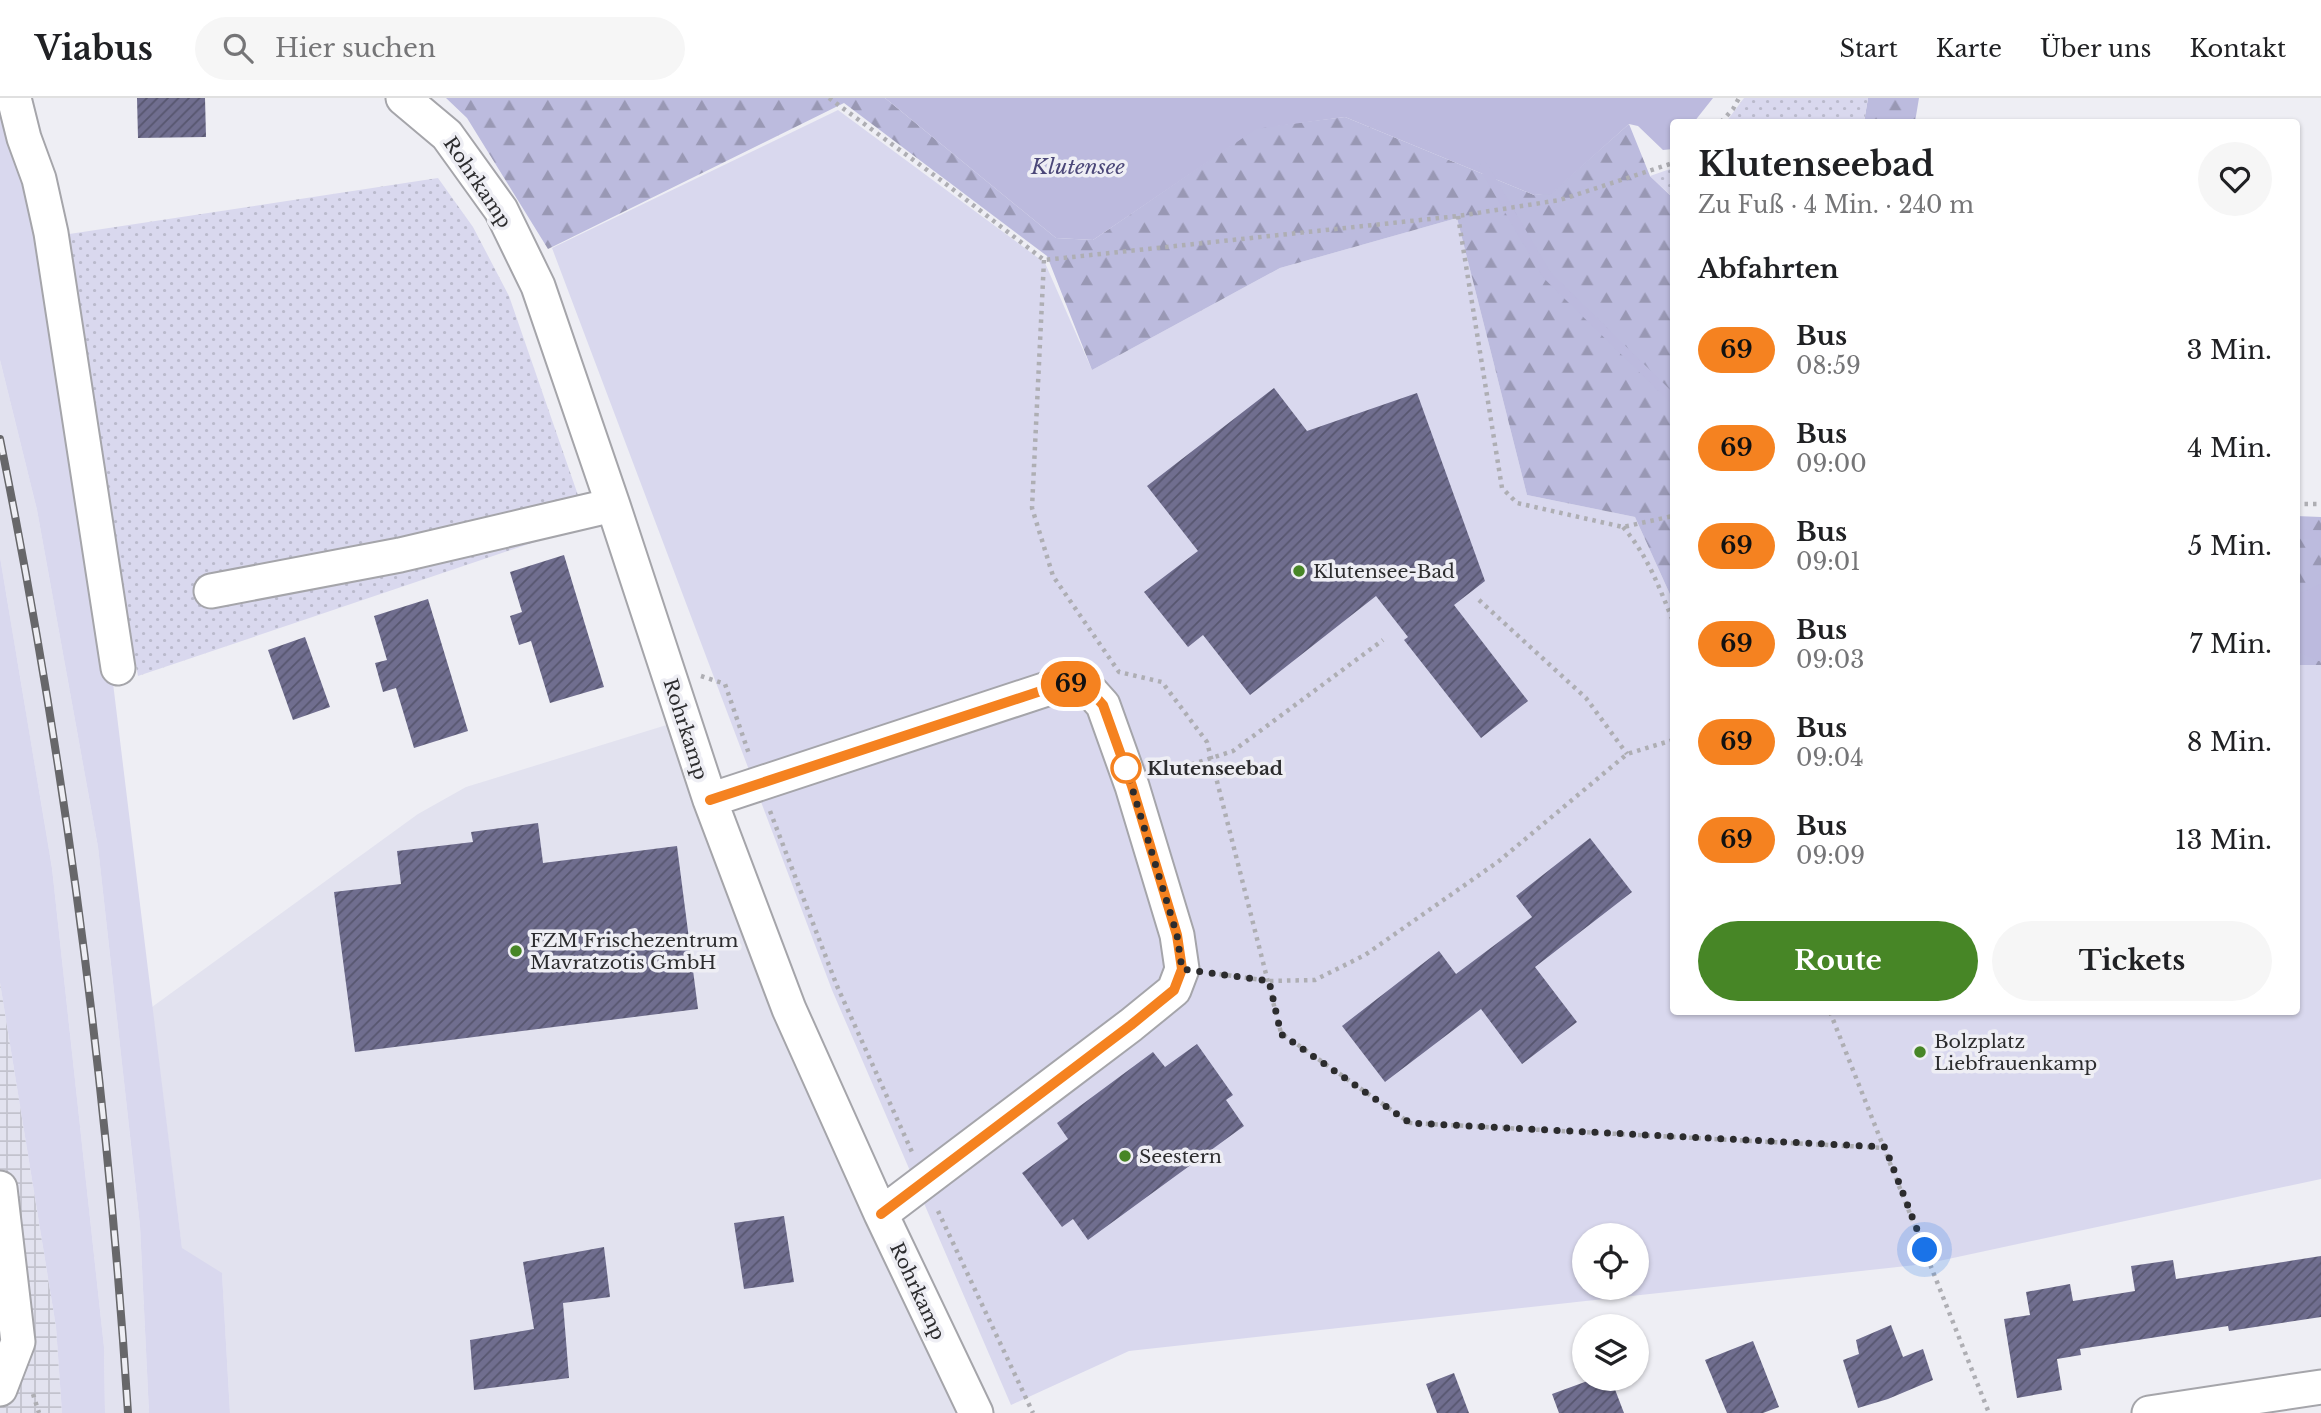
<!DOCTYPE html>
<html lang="de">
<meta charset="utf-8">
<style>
:root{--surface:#fff;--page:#f6f6f6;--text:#202124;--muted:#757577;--line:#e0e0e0;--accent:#478626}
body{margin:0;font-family:"Libre Baskerville",serif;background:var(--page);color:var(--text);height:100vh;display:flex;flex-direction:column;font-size:26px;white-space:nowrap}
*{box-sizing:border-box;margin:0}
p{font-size:23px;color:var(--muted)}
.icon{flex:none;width:38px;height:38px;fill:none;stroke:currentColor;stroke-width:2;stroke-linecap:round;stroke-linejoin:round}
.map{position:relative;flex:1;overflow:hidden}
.panel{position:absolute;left:1670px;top:21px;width:630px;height:896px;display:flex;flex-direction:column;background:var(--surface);border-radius:7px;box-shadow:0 2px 5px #0004}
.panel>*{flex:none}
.badge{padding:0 14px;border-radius:23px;font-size:24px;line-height:46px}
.tools{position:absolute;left:1572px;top:1125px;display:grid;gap:14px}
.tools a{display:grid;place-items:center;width:77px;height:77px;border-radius:50%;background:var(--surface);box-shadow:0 2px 5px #0004;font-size:35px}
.you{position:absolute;width:35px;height:35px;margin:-18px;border:5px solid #fff;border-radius:50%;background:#1a73e8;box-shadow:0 0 0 10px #1a73e833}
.map>.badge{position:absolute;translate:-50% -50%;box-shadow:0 0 0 4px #fff}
h2{padding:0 28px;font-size:26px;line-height:63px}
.round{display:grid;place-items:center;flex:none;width:74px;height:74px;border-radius:37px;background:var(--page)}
.headline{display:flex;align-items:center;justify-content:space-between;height:119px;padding:0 28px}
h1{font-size:33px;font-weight:800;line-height:52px}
.action{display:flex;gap:14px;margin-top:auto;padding:14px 28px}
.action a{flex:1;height:80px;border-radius:42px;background:var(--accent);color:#fff;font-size:28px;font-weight:800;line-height:80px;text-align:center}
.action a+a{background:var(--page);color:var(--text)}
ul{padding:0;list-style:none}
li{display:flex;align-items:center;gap:21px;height:98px;padding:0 28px}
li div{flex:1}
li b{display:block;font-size:26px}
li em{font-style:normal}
li .badge{min-width:77px;font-weight:700;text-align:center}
header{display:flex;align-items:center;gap:42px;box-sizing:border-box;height:98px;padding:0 35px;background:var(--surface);border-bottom:2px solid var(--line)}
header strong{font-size:33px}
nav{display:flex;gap:38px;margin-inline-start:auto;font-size:24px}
.search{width:490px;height:63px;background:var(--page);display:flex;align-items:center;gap:18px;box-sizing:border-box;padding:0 24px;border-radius:38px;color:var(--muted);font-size:26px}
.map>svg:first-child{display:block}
</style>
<header>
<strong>Viabus</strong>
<div class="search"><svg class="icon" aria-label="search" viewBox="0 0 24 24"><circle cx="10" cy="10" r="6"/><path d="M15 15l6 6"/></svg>Hier suchen</div>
<nav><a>Start</a><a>Karte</a><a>Über uns</a><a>Kontakt</a></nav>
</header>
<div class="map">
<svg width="2321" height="1315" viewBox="0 0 2321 1315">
<defs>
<pattern id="industrial-grid" width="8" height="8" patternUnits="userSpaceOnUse" patternTransform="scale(1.75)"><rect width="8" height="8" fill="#e2e2ef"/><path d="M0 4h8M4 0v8" fill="none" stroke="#c2c2cd"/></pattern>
<pattern id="forest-firs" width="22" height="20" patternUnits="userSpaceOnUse" patternTransform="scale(1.75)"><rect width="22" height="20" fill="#bcbbde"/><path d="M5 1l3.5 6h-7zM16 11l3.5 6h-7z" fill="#9998b4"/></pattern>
<pattern id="park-dots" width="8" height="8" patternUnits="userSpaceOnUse" patternTransform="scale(1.75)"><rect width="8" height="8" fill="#d9d8ee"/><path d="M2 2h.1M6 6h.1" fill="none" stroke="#babacc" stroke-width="1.8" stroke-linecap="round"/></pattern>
<pattern id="building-hatch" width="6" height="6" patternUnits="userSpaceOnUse" patternTransform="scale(1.75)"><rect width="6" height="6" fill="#706e8f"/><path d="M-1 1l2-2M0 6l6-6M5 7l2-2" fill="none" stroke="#57566f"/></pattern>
</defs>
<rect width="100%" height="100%" fill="#eeeef4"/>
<path fill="#e2e2ef" d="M0,262L37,412L98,749L140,1128L149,1315H105L104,1249L52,770L0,459Z
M673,625L968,1315H230L222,1176L182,1151L152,909L418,716L466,689Z"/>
<path fill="url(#industrial-grid)" d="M0,885L56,1229L62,1315H0Z"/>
<path fill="#d9d8ee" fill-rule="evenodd" d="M0,0L42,149L113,585L182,1150L222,1175L230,1315H149L140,1128L98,749L37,412L0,262Z
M838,12L1045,165L1092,272L1280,170L1457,120L1527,397L1635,419L1673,503V914H2296V567H2321V1081L1925,1166L1129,1253L1011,1307L832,892L552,150ZM1584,1138H1636V1190H1584Z
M0,459L52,770L104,1249L105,1315H62L56,1229L0,885Z"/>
<path fill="url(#forest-firs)" d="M446,0H885L1056,140L1093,142L1256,30L1345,19L1534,97L1551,95L1629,26L1650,78L1673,100V503L1635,419L1527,397L1457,120L1280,170L1092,272L1047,158L844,5L548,151L467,20Z
M1868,0H1919L1915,24H1864Z
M2296,418L2321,419V567H2296Z"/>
<path fill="url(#park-dots)" d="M1744,0H1868L1864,24H1726Z
M1673,70V100L1650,78Z
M438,80L473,129L509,198L588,426L138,578L56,138Z"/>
<path fill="#bcbade" d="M885,0H1713L1694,24H1673V51L1663,52L1638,28L1629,26L1551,96L1534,97L1345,19L1256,31L1093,142L1056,140Z
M2321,486V563H2318L2296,553V497Z"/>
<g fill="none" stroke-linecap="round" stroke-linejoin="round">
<path stroke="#bcbade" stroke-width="9" d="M1484,69L1546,176L1673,301
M2296,436L2321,437"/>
</g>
<path fill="url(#building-hatch)" d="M137,0H205L206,39L138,40Z
M1274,290L1307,333L1417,295L1485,483L1454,507L1528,603L1481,640L1404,542L1408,539L1376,498L1250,597L1203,537L1188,549L1144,494L1198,453L1147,388Z
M564,457L604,589L550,605L531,543L519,547L510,518L522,514L510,474Z
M428,501L468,633L414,650L396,590L383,594L375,565L387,562L374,518Z
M305,539L330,609L293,622L268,552Z
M538,725L543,765L677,748L698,911L355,954L334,794L401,786L397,753L473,744L471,734Z
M1590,740L1632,794L1535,869L1577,924L1522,966L1481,911L1385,984L1342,928L1439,853L1456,876L1532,819L1516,798Z
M1197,946L1233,997L1226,1002L1244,1028L1088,1142L1073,1121L1062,1129L1022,1075L1068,1041L1057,1025L1153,954L1165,969Z
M784,1118L794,1184L744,1191L734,1125Z
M604,1149L610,1199L563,1205L569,1280L474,1292L470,1242L534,1231L523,1164Z
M2321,1158V1219L2229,1233L2228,1228L2080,1251L2081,1257L2057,1261L2062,1292L2017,1300L2004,1221L2030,1217L2026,1194L2070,1186L2073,1203L2135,1193L2131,1168L2173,1162L2176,1181Z
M1891,1227L1903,1259L1923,1251L1933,1282L1888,1301L1858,1310L1843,1262L1859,1256L1856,1242Z
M1753,1243L1779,1309L1763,1315H1727L1705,1262Z
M1454,1275L1469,1315H1437L1426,1286Z
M1593,1281H1611L1624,1315H1559L1552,1296Z"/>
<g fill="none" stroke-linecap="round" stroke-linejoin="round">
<defs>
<path id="minor" d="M14,0L24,40L39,81L51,135L118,570
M403,0L447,37L501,112L538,188L613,407L710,702L789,911L881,1116L976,1315
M211,493L400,457L613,407
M710,702L1065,585L1086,588L1103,607L1132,688L1177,837L1182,871L1174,892L1131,927L881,1116
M0,1090L18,1244L0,1291
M2149,1315L2321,1289"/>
</defs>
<use href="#minor" stroke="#a5a5aa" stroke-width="37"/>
<path stroke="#aeaeb3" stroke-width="4.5" stroke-dasharray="3.5 5" stroke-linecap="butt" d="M829,0L942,83L1044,162L1458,118L1560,102L1673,65
M1721,24L1733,11L1739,0
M1458,118L1502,390L1517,405L1623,429L1673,418
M1044,162L1032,410L1053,478L1119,574L1162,584L1207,644L1281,935L1410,1025L1885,1050
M2296,406H2321
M1623,429C1648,458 1659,489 1673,523
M1479,502L1586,600L1627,656
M701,578L725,586L749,656
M1159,677L1233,653L1383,542
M770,713L837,888L912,1054
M1211,875L1269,883L1315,882L1365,857L1499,763L1627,656L1673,642
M1830,914L1989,1315
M938,1113L1033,1315
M33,1296L39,1315"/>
<use href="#minor" stroke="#fff" stroke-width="33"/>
<defs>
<path id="rail" d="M0,341C65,663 107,987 128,1315"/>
</defs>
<use href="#rail" stroke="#67676a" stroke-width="8"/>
<use href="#rail" stroke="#eeeef4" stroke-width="5" stroke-dasharray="16" stroke-linecap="butt"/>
</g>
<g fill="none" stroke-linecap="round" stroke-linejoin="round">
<defs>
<path id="line" d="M710,702L1065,585L1086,588L1103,607L1132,688L1177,837L1182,871L1174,892L1131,927L881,1116"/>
</defs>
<use href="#line" stroke="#fff" stroke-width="16"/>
<use href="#line" stroke="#f58220" stroke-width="10"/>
<path stroke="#2c2c2e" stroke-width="7" stroke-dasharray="0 12.6" d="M1126,670L1177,837L1182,871L1269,883L1281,936L1410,1025L1885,1049L1925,1152"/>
</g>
<g fill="#478626" stroke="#eeeef4" stroke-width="2.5">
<circle cx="1299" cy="473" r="7"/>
<circle cx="516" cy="853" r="7"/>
<circle cx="1920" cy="954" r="7"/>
<circle cx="1125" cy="1058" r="7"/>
</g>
<circle fill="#fff" stroke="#f58220" stroke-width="3.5" cx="1126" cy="670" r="14"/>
<g text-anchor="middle" stroke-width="7" stroke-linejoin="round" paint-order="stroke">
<g font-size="19" fill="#2c2c2e" stroke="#eeeef4">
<text transform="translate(478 84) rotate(56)" y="7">Rohrkamp</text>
<text transform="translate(686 631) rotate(72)" y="7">Rohrkamp</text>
<text transform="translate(918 1193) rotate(65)" y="7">Rohrkamp</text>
</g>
<g font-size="19" fill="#2c2c2e" stroke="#eeeef4" text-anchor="start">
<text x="1313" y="480">Klutensee-Bad</text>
<text x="530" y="849">FZM Frischezentrum<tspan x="530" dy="22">Mavratzotis GmbH</tspan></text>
<text x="1934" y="950">Bolzplatz<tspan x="1934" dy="22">Liebfrauenkamp</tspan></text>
<text x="1139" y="1065">Seestern</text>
</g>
<g font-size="19" font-weight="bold" fill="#2c2c2e" stroke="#eeeef4" text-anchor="start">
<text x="1147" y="677">Klutenseebad</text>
</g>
<g font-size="21" font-style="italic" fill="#4b4778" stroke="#eeeef4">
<text x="1078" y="76">Klutensee</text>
</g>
</g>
</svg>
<div class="tools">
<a><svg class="icon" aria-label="locate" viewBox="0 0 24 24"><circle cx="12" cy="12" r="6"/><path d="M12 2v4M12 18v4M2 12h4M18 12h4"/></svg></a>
<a><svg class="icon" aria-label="layers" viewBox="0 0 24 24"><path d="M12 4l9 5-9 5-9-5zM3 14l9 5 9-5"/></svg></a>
</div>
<div class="you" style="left:1925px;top:1152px"></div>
<b class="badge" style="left:1071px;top:586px;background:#f58220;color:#111">69</b>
<section class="panel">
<div class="headline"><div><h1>Klutenseebad</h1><p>Zu Fuß · 4 Min. · 240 m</p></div><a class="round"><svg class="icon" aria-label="heart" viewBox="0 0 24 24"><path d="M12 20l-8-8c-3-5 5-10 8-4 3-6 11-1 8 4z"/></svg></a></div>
<h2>Abfahrten</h2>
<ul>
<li><span class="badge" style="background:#f58220;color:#111">69</span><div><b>Bus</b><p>08:59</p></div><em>3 Min.</em></li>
<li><span class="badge" style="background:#f58220;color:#111">69</span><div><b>Bus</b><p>09:00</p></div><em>4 Min.</em></li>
<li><span class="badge" style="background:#f58220;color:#111">69</span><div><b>Bus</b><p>09:01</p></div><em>5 Min.</em></li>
<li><span class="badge" style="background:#f58220;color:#111">69</span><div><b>Bus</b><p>09:03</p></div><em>7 Min.</em></li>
<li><span class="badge" style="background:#f58220;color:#111">69</span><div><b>Bus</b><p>09:04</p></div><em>8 Min.</em></li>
<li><span class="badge" style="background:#f58220;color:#111">69</span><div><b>Bus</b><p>09:09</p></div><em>13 Min.</em></li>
</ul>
<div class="action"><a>Route</a><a>Tickets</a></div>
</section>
</div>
